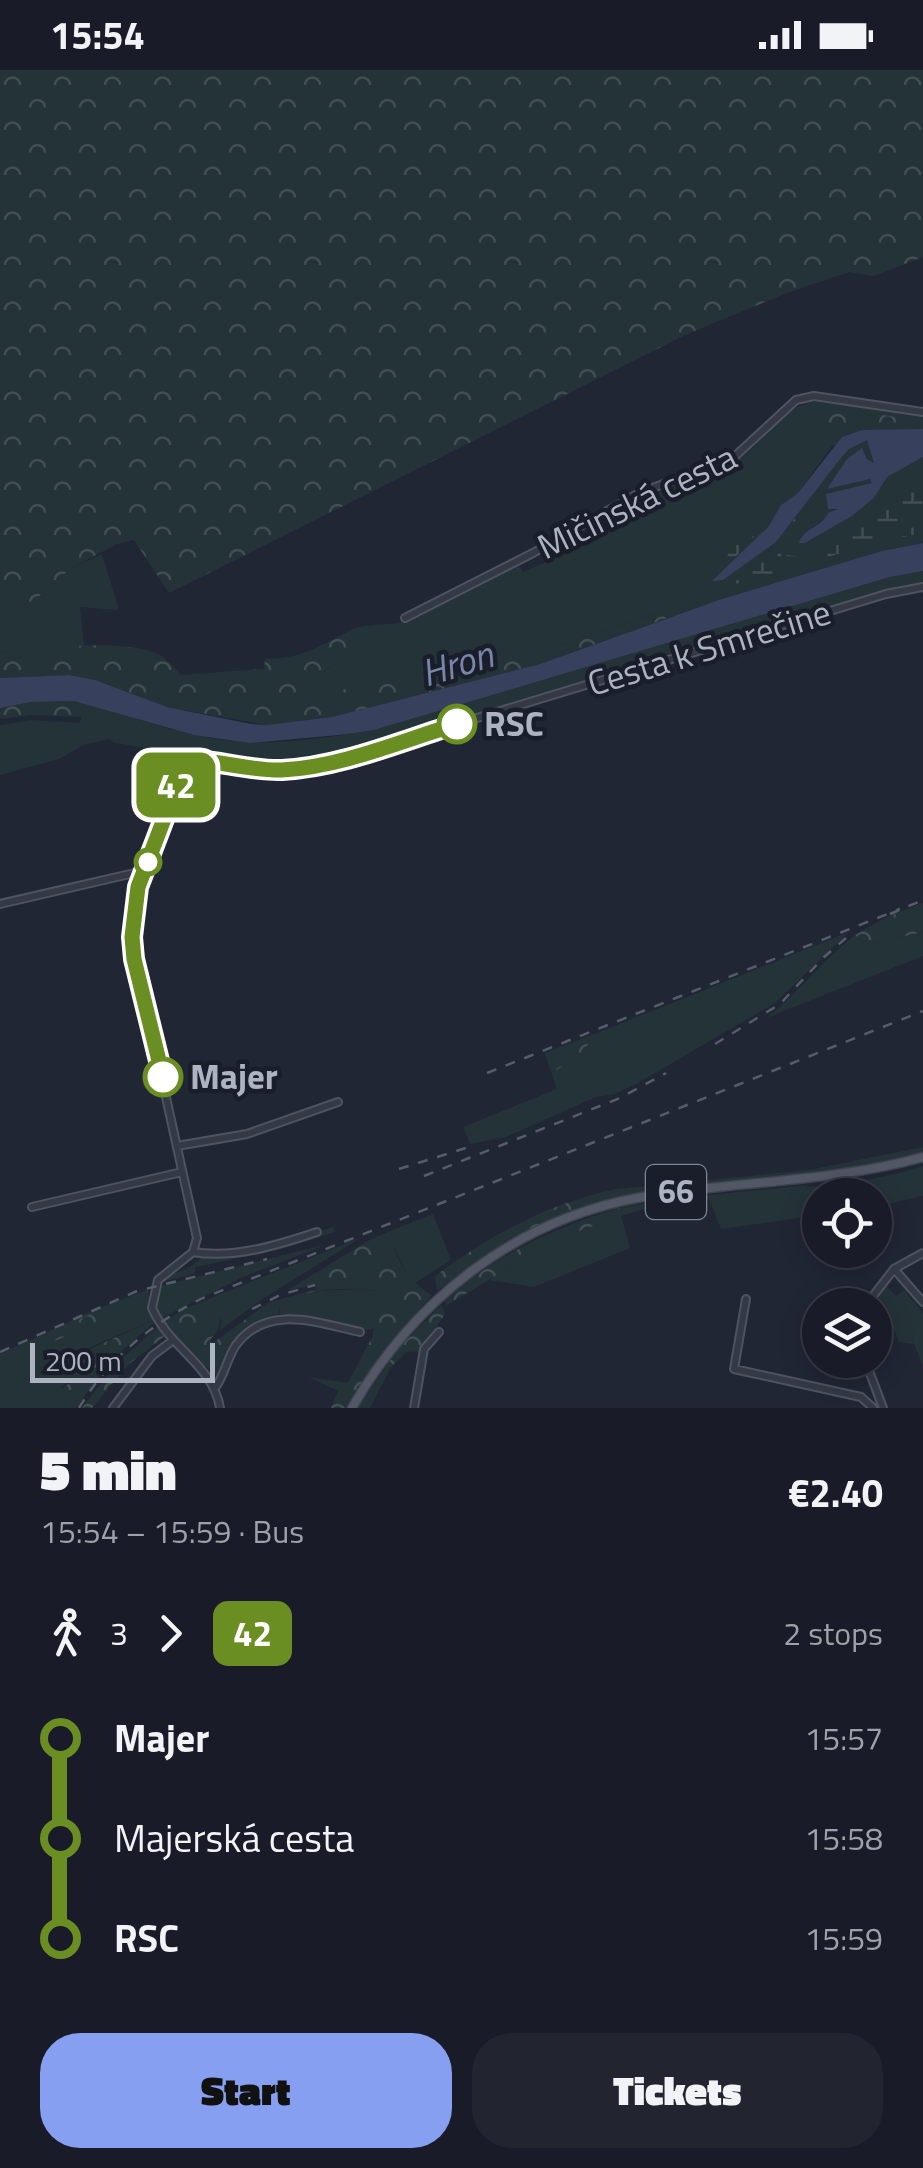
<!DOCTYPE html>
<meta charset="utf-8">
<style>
:root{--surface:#191c28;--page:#222530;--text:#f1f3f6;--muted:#9fa1a8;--line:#373a45;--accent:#869ff0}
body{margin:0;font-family:"Titillium Web",sans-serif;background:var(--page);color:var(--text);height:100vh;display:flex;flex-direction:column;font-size:38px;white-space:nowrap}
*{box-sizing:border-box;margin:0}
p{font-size:32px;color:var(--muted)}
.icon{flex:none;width:55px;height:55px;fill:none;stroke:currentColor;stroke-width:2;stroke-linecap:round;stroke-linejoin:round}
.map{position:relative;height:1338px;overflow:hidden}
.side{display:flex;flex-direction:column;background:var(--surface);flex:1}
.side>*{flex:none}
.badge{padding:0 20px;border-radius:15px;font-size:35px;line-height:65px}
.controls{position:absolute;left:802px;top:1108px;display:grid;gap:20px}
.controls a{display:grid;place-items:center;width:90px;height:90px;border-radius:50%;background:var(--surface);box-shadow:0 5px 25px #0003,0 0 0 2px var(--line);font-size:50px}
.scale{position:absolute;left:30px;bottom:25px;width:185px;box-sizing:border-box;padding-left:10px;border:5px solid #aeb3c2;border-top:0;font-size:28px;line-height:35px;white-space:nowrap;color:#aeb3c2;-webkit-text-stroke:8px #1a1e2a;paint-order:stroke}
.map>.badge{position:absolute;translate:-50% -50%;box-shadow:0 0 0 5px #fff}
.legs{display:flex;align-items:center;gap:15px;height:110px;padding:0 40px;font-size:32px}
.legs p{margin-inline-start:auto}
.summary{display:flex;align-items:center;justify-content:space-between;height:170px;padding:0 40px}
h1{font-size:55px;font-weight:800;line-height:75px}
.button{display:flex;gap:20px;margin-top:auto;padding:20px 40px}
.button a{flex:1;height:115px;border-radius:40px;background:var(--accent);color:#111;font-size:40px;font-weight:800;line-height:115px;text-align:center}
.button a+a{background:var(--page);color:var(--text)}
ul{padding:0 40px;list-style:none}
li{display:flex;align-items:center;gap:35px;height:100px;font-size:38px}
li i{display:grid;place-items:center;width:15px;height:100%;margin:0 12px;background:currentColor}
li i::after{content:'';width:25px;height:25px;margin:-12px;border:8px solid;border-radius:50%;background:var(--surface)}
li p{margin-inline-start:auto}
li:first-child i{background:linear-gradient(#0000 50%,currentColor 0)}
li:last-child i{background:linear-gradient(currentColor 50%,#0000 0)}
.status{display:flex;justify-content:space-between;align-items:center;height:70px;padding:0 50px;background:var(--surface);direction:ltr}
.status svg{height:28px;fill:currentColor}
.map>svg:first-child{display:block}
</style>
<div class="status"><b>15:54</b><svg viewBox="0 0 49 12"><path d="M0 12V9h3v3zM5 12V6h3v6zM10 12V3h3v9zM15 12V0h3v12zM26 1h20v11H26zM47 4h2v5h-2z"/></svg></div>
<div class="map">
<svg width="923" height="1338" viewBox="0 0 923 1338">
<defs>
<pattern id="forest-crowns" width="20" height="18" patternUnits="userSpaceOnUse" patternTransform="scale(2.5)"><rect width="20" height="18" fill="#243337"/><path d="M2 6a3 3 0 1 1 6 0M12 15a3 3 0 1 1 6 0" fill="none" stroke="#414e52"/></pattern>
<pattern id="wetland-marsh" width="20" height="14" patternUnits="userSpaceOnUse" patternTransform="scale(2.5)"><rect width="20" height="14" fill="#243337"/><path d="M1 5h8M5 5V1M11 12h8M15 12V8" fill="none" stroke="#414e52"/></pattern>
</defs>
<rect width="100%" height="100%" fill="#212635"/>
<path fill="#243337" d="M828,331L923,346V359L832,376L798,423L781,435L768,457L748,479L776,473L839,389L849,379L867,370L874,393L867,389L863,379L839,416C850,412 862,406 873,410L872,414L827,424L831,440L839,439L807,461L800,472L805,473L852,446L874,428L887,407L923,387V473L882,481L667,548L658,543L532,584L298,631L312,608L375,572L399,553L518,494L523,502L582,476C602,426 687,421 728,397C767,375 779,329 828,331Z
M102,484L119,540L80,537L84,576L0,583V547L36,529L71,498Z
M923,501V513L884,521L425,661C382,670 342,689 299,694C247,701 168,681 115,673L109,669L84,675L59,689L0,705V655L33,650L80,653L81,647L74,631C132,645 188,670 249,672C290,674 334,666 374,660L890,507Z
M849,862L775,933L636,1014L615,1024L596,1027L506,1067L470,1074L463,1057L557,1019L551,1002C572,994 584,981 597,963Z
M923,862V886L766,948C799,923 822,890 855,865L866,875Z
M923,1077V1082C825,1111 721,1106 621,1126L617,1119L808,1100Z
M923,1096V1126L875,1137V1125H820V1145L721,1159L709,1129L648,1138L621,1146L630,1178L534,1217L489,1210L557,1169L620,1146L619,1138L670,1129L808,1115L807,1117C846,1115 885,1108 923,1096Z
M433,1144L451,1190L412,1215L392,1173L390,1161Z
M333,1157L335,1162L285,1178L196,1197L194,1204L161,1212C172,1200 188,1204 201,1187L265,1180Z
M362,1167L264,1228L219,1261L222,1251L212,1235L196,1234Z
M328,1174L243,1207L160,1249L156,1236L160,1216Z
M886,1215L896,1226L904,1220L923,1243V1295L914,1274L899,1272L888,1245L875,1250V1235H870Z
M149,1219L148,1238L154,1250L81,1281L76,1299L83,1304L63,1316L54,1332L58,1338H0V1284L92,1241Z
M359,1219L380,1221L375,1258L367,1260L280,1244V1235L294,1227L320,1221Z"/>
<path fill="url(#forest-crowns)" d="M0,0H923V187L874,206L849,202L792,221L687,264L169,523L134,470L117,474L71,498L36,529L0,547Z
M835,337L895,347L923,348V353C889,354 862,353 830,367L820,355L821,343Z
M658,543L667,548L540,594L332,647L267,655L167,637L95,610L69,605L0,608V583C46,579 106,569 150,581C164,585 172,595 181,605L264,599L265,588C293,592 327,574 350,560C362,554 385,555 399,553L375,572L312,608L300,631L407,603L532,584Z
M74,631L81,647L33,645L0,649V638L31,632Z
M923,833V862L866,875L855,865L887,847Z
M597,963C584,981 572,994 551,1002L545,983Z
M617,1119L621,1126C551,1145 493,1176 437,1221L435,1206C489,1166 550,1132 617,1119Z
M619,1138L621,1146L557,1169L447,1235L444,1232C495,1185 553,1158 619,1138Z
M390,1161C395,1189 408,1212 432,1225L385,1278L347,1338H331L338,1321L309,1307L348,1313L373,1265L379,1221C347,1217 309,1217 280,1235L279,1244C241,1256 240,1278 218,1306L183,1278L164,1252C173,1247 184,1238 194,1235C223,1226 227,1253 210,1270L213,1273L268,1233L316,1219L315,1215L288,1220L366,1172Z
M141,1229L143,1234C137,1245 125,1243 114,1244L0,1296V1285L120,1231Z
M441,1235L445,1244L421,1281L406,1282L391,1297L370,1338H358L398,1279Z
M154,1250L155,1252L111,1290L76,1338H58L54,1333L53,1325L82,1304L67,1296L68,1289Z
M158,1257L165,1266L128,1295L92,1338H82L116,1294Z"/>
<path fill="url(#wetland-marsh)" d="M923,399V463L878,472L791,498L786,485L802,487L860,450L873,447L887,436L884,427Z
M774,440L747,476L720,501L738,463Z
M795,448L797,459L783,470L781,489L788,499L732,515L707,518C714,511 720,513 728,508C755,492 777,473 795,448Z"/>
<path fill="#37415d" d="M923,359V387L887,407L874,428L852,446L805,473H799C803,458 822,457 828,443L838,439H828L826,424L872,413L870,409L827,419L847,389L862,378L867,389L874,393L867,370L849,379L840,389L776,472L723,510L712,511L768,457L781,435L798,423L842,367L862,360Z
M923,473V501L890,507L374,660L348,664L250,673L194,665L74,631L31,632L0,638V608L69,605L95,610L167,637L251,654L267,655L332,647L540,594L719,530L882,481Z"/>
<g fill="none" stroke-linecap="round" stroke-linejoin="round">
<defs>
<path id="minor" d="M405,548L533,483L639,423L732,389L796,330L814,326L923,342
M0,834L143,801
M177,1076L247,1064L338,1032
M32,1137L182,1102
M193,1182L197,1168L132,873L138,817L185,694L201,690L282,700L332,692L886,524L923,517
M193,1182L158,1210L152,1238C170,1279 213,1295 220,1338
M193,1182C234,1189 278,1175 317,1162
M894,1199L923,1232
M746,1229L734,1299L861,1327L873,1338
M866,1235L894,1199L923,1183
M865,1290L883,1338
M215,1318C225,1305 227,1288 236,1275C267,1233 318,1253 360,1262
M113,1338L152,1286L172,1271
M414,1338L424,1279L439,1262"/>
<path id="major" d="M352,1338C413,1231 514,1151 637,1128C732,1111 829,1113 923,1087"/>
</defs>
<use href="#minor" stroke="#4e5360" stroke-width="10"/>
<use href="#major" stroke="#3d424f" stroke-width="11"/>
<use href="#minor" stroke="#343945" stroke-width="6"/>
<use href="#major" stroke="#525765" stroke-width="8"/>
<path stroke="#565c6c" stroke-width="2.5" stroke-dasharray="10 10" stroke-linecap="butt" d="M890,844L923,830
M715,974L780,934L823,888L846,868
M487,1003L900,839
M399,1099L469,1077
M424,1106L620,1028L666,1003
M252,1239L280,1225L315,1215
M0,1282L137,1221L267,1189
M79,1338C108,1289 152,1253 203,1228L923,941"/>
</g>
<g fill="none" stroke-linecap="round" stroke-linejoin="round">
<defs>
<path id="line-1" d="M163,1007L134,889L132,867L138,817L185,694L196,690C224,692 253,701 282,700C341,697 401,671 457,654"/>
</defs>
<use href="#line-1" stroke="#fff" stroke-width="22"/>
<use href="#line-1" stroke="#6b8e23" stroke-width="15"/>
</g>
<g fill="#fff" stroke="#6b8e23" stroke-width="5">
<circle cx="457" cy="654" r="18"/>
<circle cx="148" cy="792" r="12"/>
<circle cx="163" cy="1007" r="18"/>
</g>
<g text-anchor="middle" stroke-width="9" stroke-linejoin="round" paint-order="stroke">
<rect fill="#1a1e2a" stroke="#828694" stroke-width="2.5" x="646" y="1095" width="60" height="54" rx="8"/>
<g font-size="32" font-weight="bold" fill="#aeb3c2">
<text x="676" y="1133">66</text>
</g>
<g font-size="35" fill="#aeb3c2" stroke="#1a1e2a">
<text transform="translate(637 432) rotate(-26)" y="12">Mičinská cesta</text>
<text transform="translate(709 578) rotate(-17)" y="12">Cesta k Smrečine</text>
</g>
<g font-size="35" font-weight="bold" fill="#aeb3c2" stroke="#1a1e2a" text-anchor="start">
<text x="484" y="666">RSC</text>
<text x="190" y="1019">Majer</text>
</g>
<g font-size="38" font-style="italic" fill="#7886a9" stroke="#1a1e2a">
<text transform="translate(457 594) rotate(-17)" y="13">Hron</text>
</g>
</g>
</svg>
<div class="controls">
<a><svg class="icon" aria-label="locate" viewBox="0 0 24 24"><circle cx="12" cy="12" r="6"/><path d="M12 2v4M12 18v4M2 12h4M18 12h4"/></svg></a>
<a><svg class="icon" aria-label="layers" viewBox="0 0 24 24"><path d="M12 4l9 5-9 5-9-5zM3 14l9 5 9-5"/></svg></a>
</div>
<div class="scale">200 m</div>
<b class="badge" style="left:176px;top:715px;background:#6b8e23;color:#fff">42</b>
</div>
<section class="side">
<div class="summary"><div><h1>5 min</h1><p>15:54 – 15:59 · Bus</p></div><b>€2.40</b></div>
<div class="legs"><svg class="icon" aria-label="walk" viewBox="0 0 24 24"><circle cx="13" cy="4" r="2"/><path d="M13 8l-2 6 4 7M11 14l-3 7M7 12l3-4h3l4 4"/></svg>3<svg class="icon" aria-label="forward" viewBox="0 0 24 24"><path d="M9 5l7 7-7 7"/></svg><b class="badge" style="background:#6b8e23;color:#fff">42</b><p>2 stops</p></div>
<ul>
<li><i style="color:#6b8e23"></i><b>Majer</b><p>15:57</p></li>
<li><i style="color:#6b8e23"></i><span>Majerská cesta</span><p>15:58</p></li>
<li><i style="color:#6b8e23"></i><b>RSC</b><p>15:59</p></li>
</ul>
<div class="button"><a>Start</a><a>Tickets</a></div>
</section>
